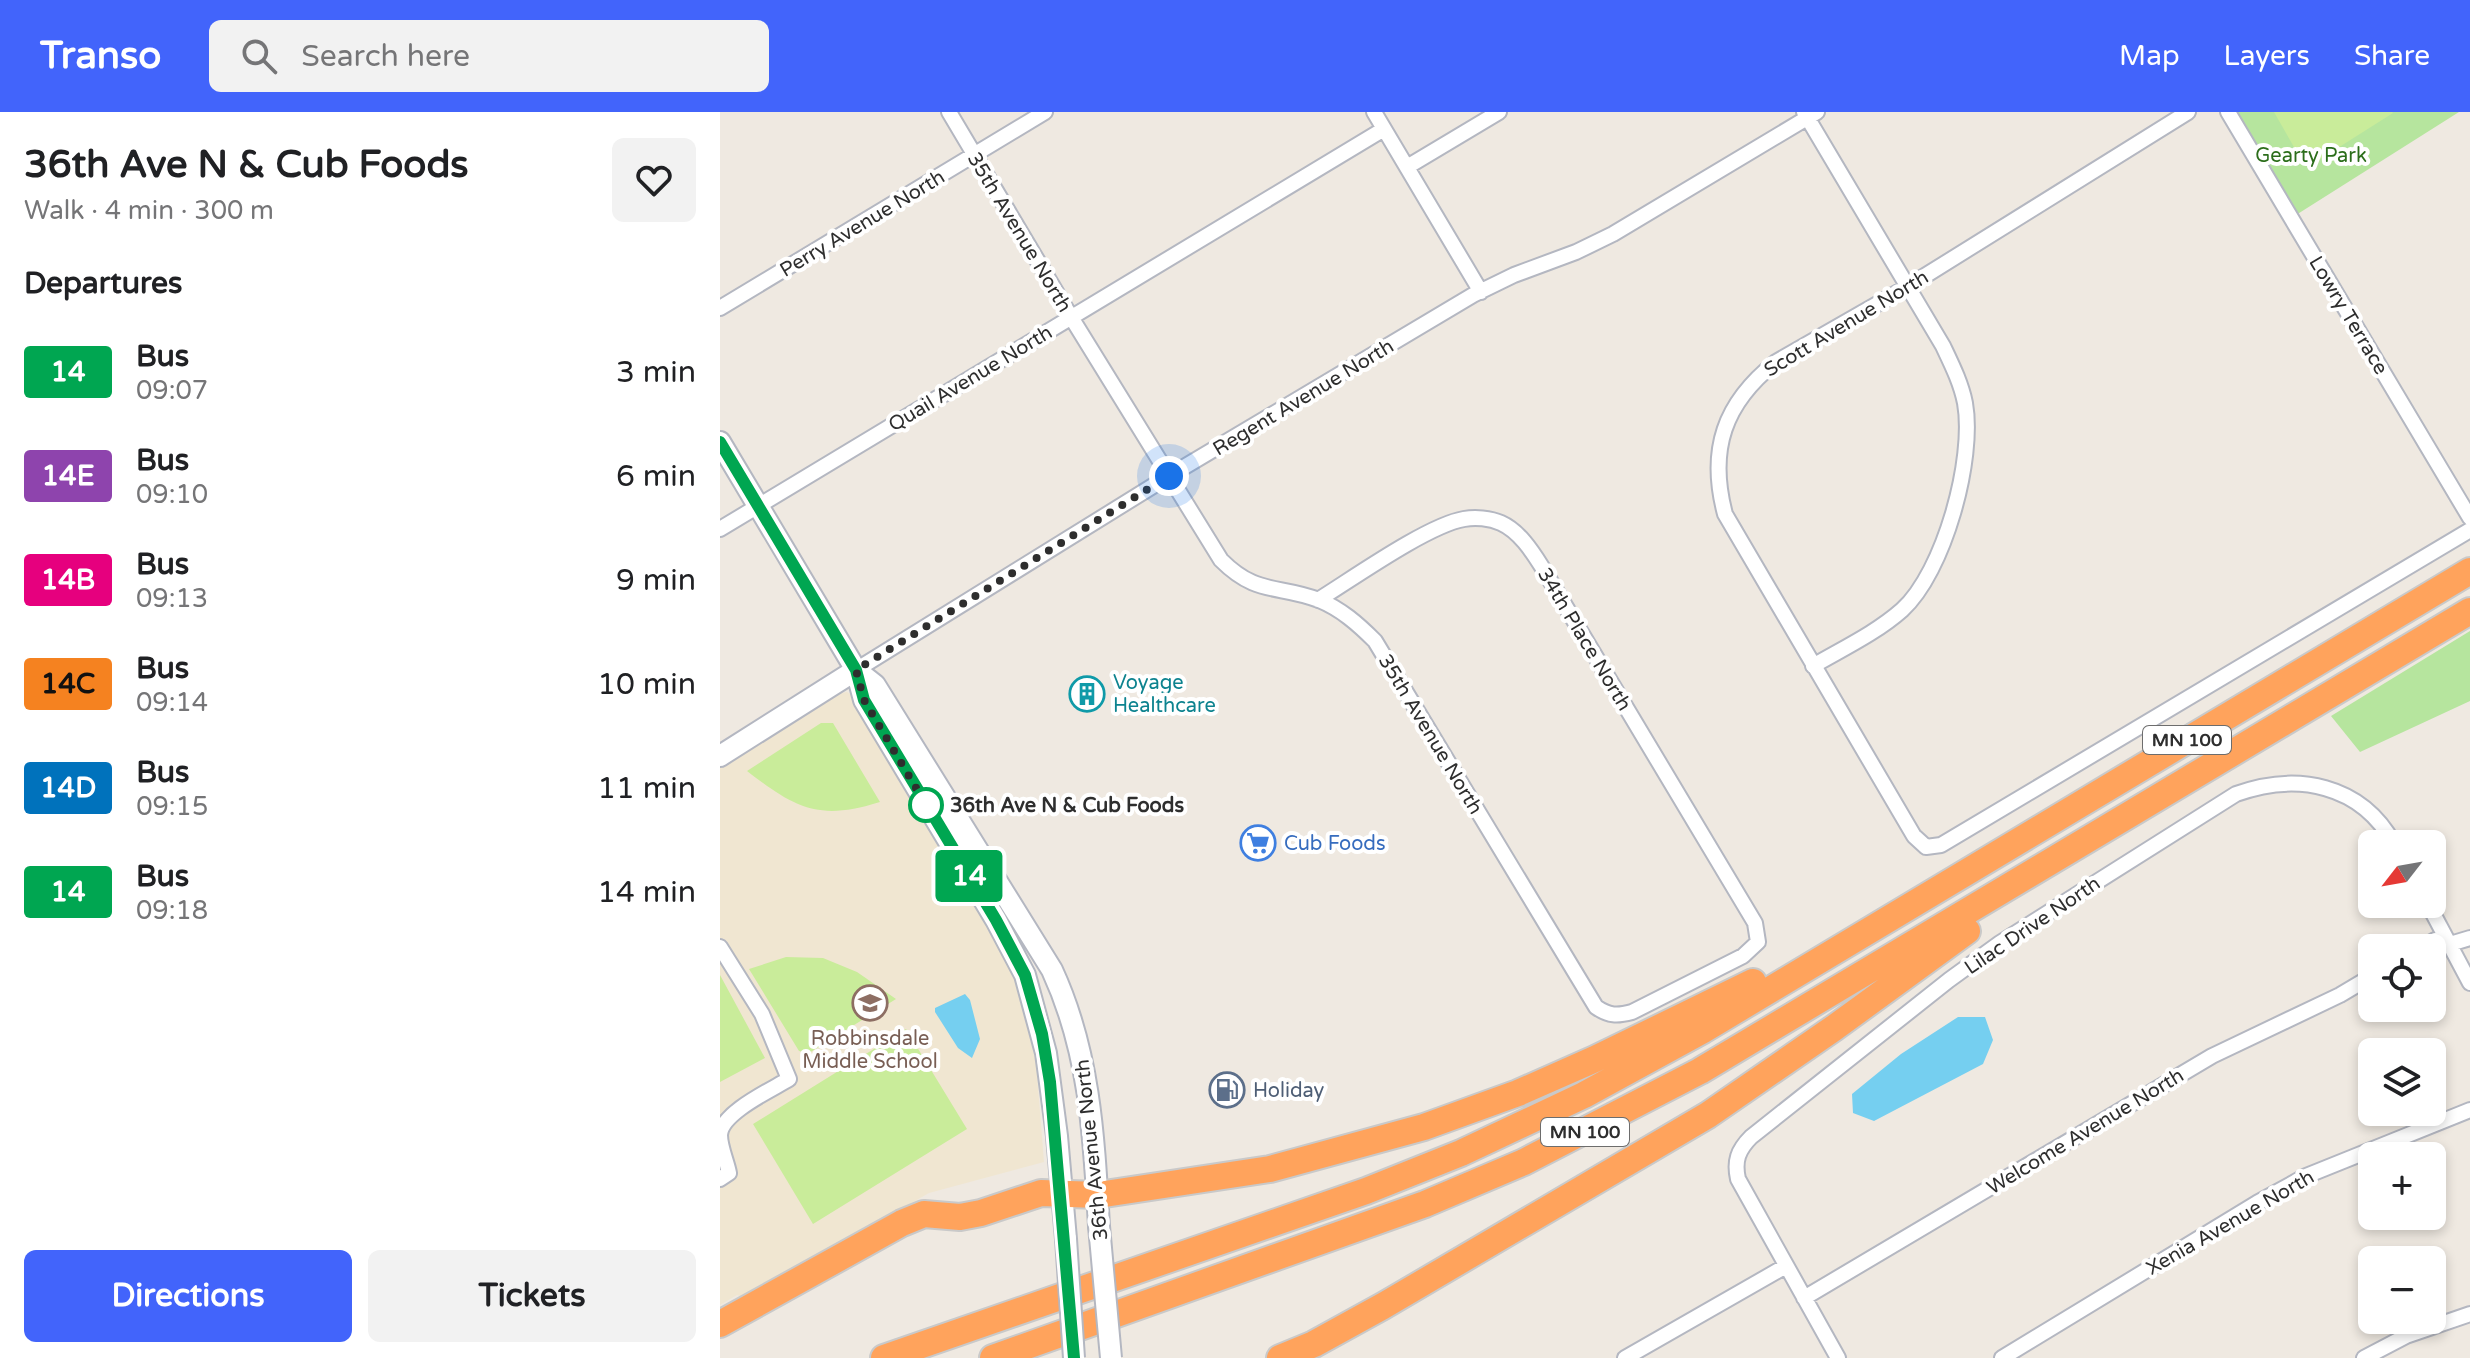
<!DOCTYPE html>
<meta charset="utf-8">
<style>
:root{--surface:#fff;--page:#f2f2f2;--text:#202124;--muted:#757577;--accent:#4264fb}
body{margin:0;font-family:"Varela Round",sans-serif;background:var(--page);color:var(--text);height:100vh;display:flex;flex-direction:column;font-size:30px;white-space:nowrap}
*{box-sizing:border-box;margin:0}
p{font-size:26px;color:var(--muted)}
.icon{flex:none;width:44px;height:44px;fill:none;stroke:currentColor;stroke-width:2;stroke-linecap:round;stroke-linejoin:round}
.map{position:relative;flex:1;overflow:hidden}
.panel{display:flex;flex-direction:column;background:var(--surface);width:720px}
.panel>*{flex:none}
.badge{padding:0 16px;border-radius:6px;font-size:28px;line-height:52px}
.needle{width:52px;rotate:239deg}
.buttons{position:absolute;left:1638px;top:718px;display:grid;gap:16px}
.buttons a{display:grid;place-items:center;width:88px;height:88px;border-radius:12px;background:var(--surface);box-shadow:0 4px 12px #0003;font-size:40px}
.you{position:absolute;width:40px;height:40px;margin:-20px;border:6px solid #fff;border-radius:50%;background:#1a73e8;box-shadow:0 0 0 12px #1a73e833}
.map>.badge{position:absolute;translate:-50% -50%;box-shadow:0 0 0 4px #fff}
h2{padding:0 24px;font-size:30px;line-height:72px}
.round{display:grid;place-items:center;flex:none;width:84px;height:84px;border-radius:12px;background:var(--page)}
.head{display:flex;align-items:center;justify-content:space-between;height:136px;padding:0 24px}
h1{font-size:38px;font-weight:800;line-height:60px}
.primary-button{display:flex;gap:16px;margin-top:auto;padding:16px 24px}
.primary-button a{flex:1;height:92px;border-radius:12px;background:var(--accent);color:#fff;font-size:32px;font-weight:800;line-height:92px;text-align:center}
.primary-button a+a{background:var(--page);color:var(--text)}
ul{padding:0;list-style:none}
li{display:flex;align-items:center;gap:24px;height:104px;padding:0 24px}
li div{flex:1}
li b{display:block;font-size:30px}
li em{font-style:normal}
li .badge{min-width:88px;font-weight:700;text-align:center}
header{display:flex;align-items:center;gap:48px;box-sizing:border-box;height:112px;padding:0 40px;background:var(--accent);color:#fff}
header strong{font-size:38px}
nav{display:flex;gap:44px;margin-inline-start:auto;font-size:28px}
.search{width:560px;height:72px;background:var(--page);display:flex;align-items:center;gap:20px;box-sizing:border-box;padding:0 28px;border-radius:12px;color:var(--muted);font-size:30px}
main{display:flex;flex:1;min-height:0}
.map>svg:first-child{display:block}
</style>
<header>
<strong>Transo</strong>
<div class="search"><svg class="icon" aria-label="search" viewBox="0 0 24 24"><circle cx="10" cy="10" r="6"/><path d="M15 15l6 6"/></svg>Search here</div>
<nav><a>Map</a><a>Layers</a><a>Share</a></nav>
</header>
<main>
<section class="panel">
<div class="head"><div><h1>36th Ave N &amp; Cub Foods</h1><p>Walk · 4 min · 300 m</p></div><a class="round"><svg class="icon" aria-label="heart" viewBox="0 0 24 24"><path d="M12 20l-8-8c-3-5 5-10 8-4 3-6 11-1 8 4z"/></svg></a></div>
<h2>Departures</h2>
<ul>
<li><span class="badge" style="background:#00a651;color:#fff">14</span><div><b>Bus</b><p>09:07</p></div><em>3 min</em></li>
<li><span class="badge" style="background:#8e44ad;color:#fff">14E</span><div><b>Bus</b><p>09:10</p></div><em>6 min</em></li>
<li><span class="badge" style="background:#e6007e;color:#fff">14B</span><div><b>Bus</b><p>09:13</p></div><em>9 min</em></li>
<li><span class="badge" style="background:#f58220;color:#111">14C</span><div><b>Bus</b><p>09:14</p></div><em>10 min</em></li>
<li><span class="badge" style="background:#0072bc;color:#fff">14D</span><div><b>Bus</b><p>09:15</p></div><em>11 min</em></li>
<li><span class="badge" style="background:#00a651;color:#fff">14</span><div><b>Bus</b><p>09:18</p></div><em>14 min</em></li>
</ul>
<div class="primary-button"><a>Directions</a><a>Tickets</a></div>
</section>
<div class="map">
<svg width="1750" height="1246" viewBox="0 0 1750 1246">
<rect width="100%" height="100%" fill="#efe9e1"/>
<path fill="#f0e6d1" d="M127,580L135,585L291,855L316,950L324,1050L209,1081L25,1186L17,1183L0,1193V654L122,581Z"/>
<path fill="#b6e59e" d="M1516,0H1739L1576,103Z
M1750,519V589L1640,640L1611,604Z"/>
<path fill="#c9ec9a" d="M1554,0H1672L1673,1L1594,51H1583Z
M101,611H113L160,690C99,709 76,697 27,659Z
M66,845L103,846L137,860L176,887L89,941L79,939L29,857Z
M0,863L45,946L0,970Z
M186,917L247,1017L93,1112L33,1012Z"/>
<path fill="#75cff0" d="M245,882L250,888L260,927L252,946L238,936L215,900V896Z
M1238,905H1265L1273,928L1263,952L1154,1009L1133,1001L1132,982L1181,942Z"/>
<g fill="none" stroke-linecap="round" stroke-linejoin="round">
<defs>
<path id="street" d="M229,0L351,205L501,448C537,484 557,472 599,488C621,497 638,512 655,529L876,895C889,904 897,904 912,900L1023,844L1038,830L1035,811L822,455C812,439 799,419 781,411C770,406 755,405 744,407C708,413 632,467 598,488
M654,0L761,180
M1084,0L1223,234C1232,253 1241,271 1245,291C1255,347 1224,460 1182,498C1156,521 1122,537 1093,554
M1468,0L1187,175L1056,250C1004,291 988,338 1005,402L1194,724L1206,735L1221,733L1750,418
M1508,0L1750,406
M687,55L779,0
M0,196L325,0
M0,417L664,17
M136,558L449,364L753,183L794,163L856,140L893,122L1097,0
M1708,792L1750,871
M0,835L42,902L69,967C51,978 1,1001 0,1023C0,1035 7,1050 9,1061L0,1067
M1701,836L1715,828L1730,832L1750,826
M1084,1186L1492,944L1620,883L1652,864
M905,1246L1066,1154
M1118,1246L1018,1067C1014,1049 1018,1038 1031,1025L1229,868L1280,831L1516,682C1577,660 1641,672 1674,732
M1282,1246L1537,1091L1586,1064L1750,998
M1644,1246L1686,1224L1750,1202"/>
<path id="secondary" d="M0,330L136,558L144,588L276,808L305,863L326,941L337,1024L346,1127
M136,558L155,573L332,858C370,940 374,1025 379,1114
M0,644L136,558"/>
<path id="highway" d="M0,1212L182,1111L204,1102L240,1105L261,1101L321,1081L378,1083L550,1057L704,1015L798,981L875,947L1033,870
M164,1246L646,1079L741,1041L864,983L983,918L1750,459
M273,1246L705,1092L804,1050L980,959L1750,499
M560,1246L594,1232L663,1194L988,1003L1114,916L1247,819"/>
</defs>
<use href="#street" stroke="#b4b7c1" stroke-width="18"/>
<use href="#secondary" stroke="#b4b7c1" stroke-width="24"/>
<use href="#highway" stroke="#c9c9c9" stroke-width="30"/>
<use href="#street" stroke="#fff" stroke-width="14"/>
<use href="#secondary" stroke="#fff" stroke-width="20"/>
<use href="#highway" stroke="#ffa35c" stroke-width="26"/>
<defs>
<path id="secondary-bridge" d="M379,1114L391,1246
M346,1127L354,1246"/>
</defs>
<use href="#secondary-bridge" stroke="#b4b7c1" stroke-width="24" stroke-linecap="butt"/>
<use href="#secondary-bridge" stroke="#fff" stroke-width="20"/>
</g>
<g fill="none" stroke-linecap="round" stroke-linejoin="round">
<defs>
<path id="line" d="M0,330L136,558L144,588L276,808L305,863L322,922L330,970L354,1246"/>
</defs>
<use href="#line" stroke="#fff" stroke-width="18"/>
<use href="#line" stroke="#00a651" stroke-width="12"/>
<path stroke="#2e2e2e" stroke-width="8" stroke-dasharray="0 14.4" d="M206,693L212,703L144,588L136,558L449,364"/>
</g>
<defs>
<symbol id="building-ring" viewBox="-11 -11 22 22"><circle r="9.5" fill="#fff" stroke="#0f9aa8" stroke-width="1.5"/><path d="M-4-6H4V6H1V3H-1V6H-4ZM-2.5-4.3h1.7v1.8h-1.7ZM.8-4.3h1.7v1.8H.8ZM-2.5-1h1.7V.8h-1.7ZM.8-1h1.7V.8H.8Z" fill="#0f9aa8"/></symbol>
<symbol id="supermarket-ring" viewBox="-11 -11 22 22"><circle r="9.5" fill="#fff" stroke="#3f7fe0" stroke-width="1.5"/><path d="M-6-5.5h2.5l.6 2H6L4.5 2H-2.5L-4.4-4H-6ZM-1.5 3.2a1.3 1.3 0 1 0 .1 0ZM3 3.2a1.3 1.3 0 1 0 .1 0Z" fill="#3f7fe0"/></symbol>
<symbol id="school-ring" viewBox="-11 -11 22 22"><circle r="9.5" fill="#fff" stroke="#8d6e63" stroke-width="1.5"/><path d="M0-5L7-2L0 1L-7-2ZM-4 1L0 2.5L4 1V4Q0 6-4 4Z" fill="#8d6e63"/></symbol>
<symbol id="fuel-ring" viewBox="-11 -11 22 22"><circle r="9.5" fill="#fff" stroke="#5c6f8a" stroke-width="1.5"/><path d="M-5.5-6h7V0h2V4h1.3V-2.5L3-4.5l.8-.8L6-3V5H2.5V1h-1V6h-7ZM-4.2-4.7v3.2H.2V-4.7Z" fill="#5c6f8a"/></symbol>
</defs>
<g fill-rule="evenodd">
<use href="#building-ring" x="347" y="562" width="40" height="40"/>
<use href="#supermarket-ring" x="518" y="711" width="40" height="40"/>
<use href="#school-ring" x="130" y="871" width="40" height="40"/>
<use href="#fuel-ring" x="487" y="958" width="40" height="40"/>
</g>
<circle fill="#fff" stroke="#00a651" stroke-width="4" cx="206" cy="693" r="16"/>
<g text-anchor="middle" stroke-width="8" stroke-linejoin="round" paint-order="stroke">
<g fill="#fff" stroke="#6d6d6d" stroke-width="2">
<rect x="1423" y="614" width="88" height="28" rx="6"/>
<rect x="821" y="1006" width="88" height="28" rx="6"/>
</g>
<g font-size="18" font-weight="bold" fill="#2e2e2e">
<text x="1467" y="634">MN 100</text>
<text x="865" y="1026">MN 100</text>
</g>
<g font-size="20" fill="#2c6e1b" stroke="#fff">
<text x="1591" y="50">Gearty Park</text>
</g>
<g font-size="20" fill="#2e2e2e" stroke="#fff">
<text transform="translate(142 111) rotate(-31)" y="7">Perry Avenue North</text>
<text transform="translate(300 120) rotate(59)" y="7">35th Avenue North</text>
<text transform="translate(1629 203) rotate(59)" y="7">Lowry Terrace</text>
<text transform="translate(1126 211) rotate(-31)" y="7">Scott Avenue North</text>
<text transform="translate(250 266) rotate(-31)" y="7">Quail Avenue North</text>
<text transform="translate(583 285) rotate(-31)" y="7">Regent Avenue North</text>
<text transform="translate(865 527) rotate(59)" y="7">34th Place North</text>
<text transform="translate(711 622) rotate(59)" y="7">35th Avenue North</text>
<text transform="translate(1312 813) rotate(-34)" y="7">Lilac Drive North</text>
<text transform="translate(1365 1019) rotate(-31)" y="7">Welcome Avenue North</text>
<text transform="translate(371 1038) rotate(-96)" y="7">36th Avenue North</text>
<text transform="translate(1510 1110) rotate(-30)" y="7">Xenia Avenue North</text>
</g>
<g font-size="20" fill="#0d838f" stroke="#fff" text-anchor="start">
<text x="393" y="577">Voyage<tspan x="393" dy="23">Healthcare</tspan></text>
</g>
<g font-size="20" font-weight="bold" fill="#2e2e2e" stroke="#fff" text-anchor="start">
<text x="230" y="700">36th Ave N &amp; Cub Foods</text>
</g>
<g font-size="20" fill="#366cbe" stroke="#fff" text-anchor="start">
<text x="564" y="738">Cub Foods</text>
</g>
<g font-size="20" fill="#785e54" stroke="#fff">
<text x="150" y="933">Robbinsdale<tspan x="150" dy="23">Middle School</tspan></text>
</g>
<g font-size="20" fill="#4e5e75" stroke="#fff" text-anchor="start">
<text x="533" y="985">Holiday</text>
</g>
</g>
</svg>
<div class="buttons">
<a><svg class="needle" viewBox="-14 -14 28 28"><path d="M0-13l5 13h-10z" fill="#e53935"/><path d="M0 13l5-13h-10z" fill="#757577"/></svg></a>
<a><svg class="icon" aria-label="locate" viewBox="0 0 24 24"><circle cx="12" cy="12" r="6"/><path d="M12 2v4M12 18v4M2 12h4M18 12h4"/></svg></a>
<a><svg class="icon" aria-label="layers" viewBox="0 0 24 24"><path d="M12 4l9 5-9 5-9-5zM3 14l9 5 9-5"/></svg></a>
<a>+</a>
<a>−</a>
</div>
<div class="you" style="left:449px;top:364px"></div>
<b class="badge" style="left:249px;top:764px;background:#00a651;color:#fff">14</b>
</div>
</main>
